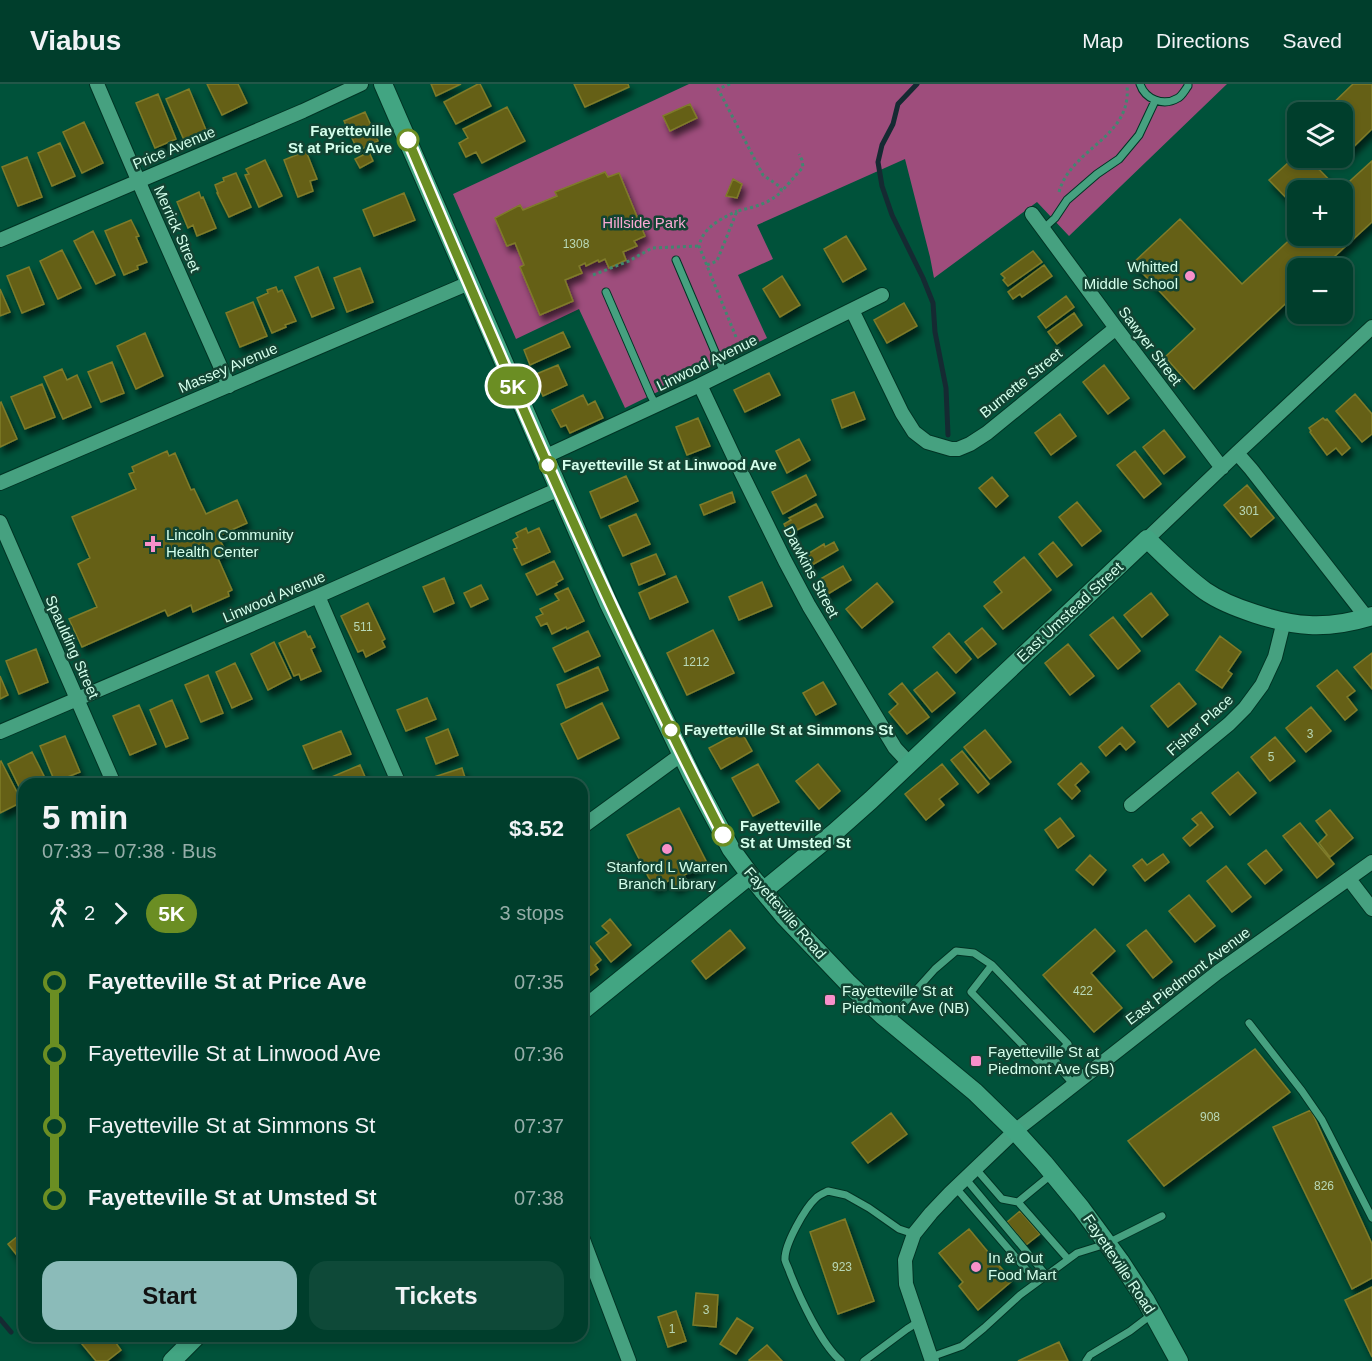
<!DOCTYPE html>
<meta charset="utf-8">
<style>
:root{--surface:#003e2c;--page:#0e4938;--text:#f1f3f6;--muted:#95aea9;--line:#225748;--accent:#8bbbb9}
body{margin:0;font-family:Arial,sans-serif;background:var(--page);color:var(--text);height:100vh;display:flex;flex-direction:column;font-size:22px;white-space:nowrap}
*{box-sizing:border-box;margin:0}
p{font-size:20px;color:var(--muted)}
.icon{flex:none;width:33px;height:33px;fill:none;stroke:currentColor;stroke-width:2;stroke-linecap:round;stroke-linejoin:round}
.map{position:relative;flex:1;overflow:hidden}
.panel{position:absolute;left:18px;top:694px;width:570px;height:564px;display:flex;flex-direction:column;background:var(--surface);border-radius:18px;box-shadow:0 3px 9px #0003,0 0 0 2px var(--line)}
.panel>*{flex:none}
.badge{padding:0 12px;border-radius:20px;font-size:21px;line-height:39px}
.controls{position:absolute;left:1287px;top:18px;display:grid;gap:12px}
.controls a{display:grid;place-items:center;width:66px;height:66px;border-radius:12px;background:var(--surface);box-shadow:0 3px 9px #0003,0 0 0 2px var(--line);font-size:30px}
.map>.badge{position:absolute;translate:-50% -50%;box-shadow:0 0 0 3px #fff}
.legs{display:flex;align-items:center;gap:9px;height:66px;padding:0 24px;font-size:20px}
.legs p{margin-inline-start:auto}
.headline{display:flex;align-items:center;justify-content:space-between;height:102px;padding:0 24px}
h1{font-size:33px;font-weight:600;line-height:45px}
.action{display:flex;gap:12px;margin-top:auto;padding:12px 24px}
.action a{flex:1;height:69px;border-radius:18px;background:var(--accent);color:#111;font-size:24px;font-weight:600;line-height:69px;text-align:center}
.action a+a{background:var(--page);color:var(--text)}
ul{padding:0 24px;list-style:none}
li{display:flex;align-items:center;gap:21px;height:72px;font-size:22px}
li i{display:grid;place-items:center;width:9px;height:100%;margin:0 8px;background:currentColor}
li i::after{content:'';width:15px;height:15px;margin:-8px;border:4px solid;border-radius:50%;background:var(--surface)}
li p{margin-inline-start:auto}
li:first-child i{background:linear-gradient(#0000 50%,currentColor 0)}
li:last-child i{background:linear-gradient(currentColor 50%,#0000 0)}
header{display:flex;align-items:center;gap:36px;box-sizing:border-box;height:84px;padding:0 30px;background:var(--surface);border-bottom:2px solid var(--line)}
header strong{font-size:28px}
nav{display:flex;gap:33px;margin-inline-start:auto;font-size:21px}
.map>svg:first-child{display:block}
</style>
<header>
<strong>Viabus</strong>
<nav><a>Map</a><a>Directions</a><a>Saved</a></nav>
</header>
<div class="map">
<svg width="1372" height="1277" viewBox="0 0 1372 1277">
<defs>
<filter id="shadow"><feDropShadow dx="3.5" dy="6" stdDeviation="3" flood-color="#0009"/></filter>
</defs>
<rect width="100%" height="100%" fill="#00523a"/>
<path fill="#9e4d7c" d="M689,0H1227L1069,152L1037,118L934,194L930,173L905,75L757,141L773,175L738,191L767,254L625,324L579,225L516,255L453,110Z"/>
<g fill="none" stroke-linecap="round" stroke-linejoin="round">
<path stroke="#152a32" stroke-width="5" d="M917,0L898,20L893,40L882,61L878,78L882,102L892,131L923,194L933,219L935,248L946,304L948,351
M0,1235L11,1248"/>
</g>
<path fill="#656119" stroke="#7f7b29" stroke-width="1.5" filter="url(#shadow)" d="M207,0H238L247,19L222,31Z
M431,0H461L436,12Z
M478,0H480L491,22L456,40L444,18Z
M574,0H628L629,3L585,23Z
M1353,0H1372V45L1344,72L1342,71V28H1324Z
M189,5L206,46L184,56L166,15Z
M158,10L176,55L155,64L136,19Z
M690,20L697,34L670,47L663,32Z
M507,23L525,57L482,79L476,68L466,73L459,59L468,54L463,45Z
M365,28L378,57L358,67L344,37Z
M84,38L103,79L82,89L63,48Z
M60,59L75,92L52,102L38,69Z
M306,67L317,95L310,97L313,107L298,113L284,76Z
M369,68L373,77L360,84L355,75Z
M1298,70V74H1308L1339,106H1298V126L1269,96Z
M27,73L42,113L18,122L2,83Z
M265,76L282,112L259,123L245,91L249,90L246,85Z
M1372,77V138L1322,184H1298V208L1194,305L1165,273L1195,245L1133,179L1180,135L1242,200L1298,148V152H1342V106H1340Z
M605,88L608,93L619,89L645,152L634,157L637,162L623,168L626,176L609,184L605,175L599,178L598,176L586,182L585,179L579,182L582,189L565,196L573,217L540,231L520,183L524,181L515,159L507,162L495,134L520,121L523,126L557,112L555,108Z
M236,89L251,123L229,133L217,109H218L215,101L224,97L223,94Z
M733,95L742,100L737,114L726,112Z
M199,108L201,114L203,113L216,144L197,152L193,141L188,144L177,118Z
M404,109L415,136L374,152L363,126Z
M131,136L139,152L136,153L147,178L137,182L138,185L124,191L105,147Z
M93,147L115,191L96,200L74,157Z
M846,152L866,185L843,198L824,165Z
M62,166L81,204L58,215L40,177Z
M1033,167L1042,178L1008,202L1003,196L1005,194L1001,190Z
M1044,181L1052,192L1022,213L1020,210L1013,215L1008,208Z
M29,183L44,220L22,229L7,192Z
M318,183L334,224L312,233L295,193Z
M360,184L373,218L347,228L334,194Z
M782,192L800,221L780,233L763,205Z
M276,203L278,208L282,206L296,237L285,241L286,243L272,249L257,214L268,209L267,206Z
M0,205L10,228L0,232Z
M1066,212L1074,223L1046,244L1038,233Z
M253,218L267,252L240,263L226,229Z
M904,219L917,242L887,259L874,236Z
M1074,229L1082,241L1057,260L1048,248Z
M563,248L570,263L530,281L524,266Z
M145,249L163,292L136,305L117,262Z
M112,278L124,309L101,318L88,288Z
M558,281L567,301L543,312L534,291Z
M1104,281L1129,314L1108,330L1083,298Z
M62,285L67,296L77,291L91,323L63,335L44,293Z
M769,289L780,311L745,328L734,306Z
M42,300L55,333L25,345L11,313Z
M854,308L865,335L842,344L832,316Z
M1355,310L1372,330V350L1362,358L1336,327Z
M583,311L588,321L595,317L603,334L570,349L566,341L561,343L552,326Z
M1,318L17,355L0,363V319Z
M1060,330L1076,352L1051,371L1035,349Z
M698,334L710,362L687,371L676,343Z
M1323,334L1325,336L1327,335L1350,364L1342,371L1336,364L1327,371L1310,348L1311,347L1309,344Z
M1164,346L1185,373L1164,390L1143,363Z
M799,355L810,376L787,389L776,367Z
M167,367L169,372L175,369L191,406L194,405L206,430L237,416L247,439L218,452L226,468L217,472L232,506L228,508L229,512L193,528L191,521L168,532L165,526L82,563L69,535L97,523L78,480L90,474L72,433L136,405L129,390L134,388L132,383Z
M1135,367L1161,400L1144,414L1117,381Z
M806,391L816,411L783,430L772,408Z
M626,392L638,417L601,434L590,408Z
M992,393L1008,412L996,423L979,404Z
M1247,401L1274,434L1251,453L1224,421Z
M732,408L735,418L704,431L700,421Z
M1077,418L1101,447L1082,462L1059,433Z
M816,420L823,433L789,450L784,440L791,436L789,434Z
M636,430L650,460L623,472L609,442Z
M526,444L528,449L539,444L550,468L522,481L514,465L517,464L513,456L518,453L516,449Z
M834,458L838,466L807,484L801,474L824,460L825,463Z
M1053,458L1072,481L1057,493L1039,470Z
M656,470L665,490L639,501L631,480Z
M1024,473L1051,506L1003,545L984,522L1002,508L994,498Z
M554,477L563,495L556,499L557,501L537,511L526,490Z
M843,482L851,496L823,513L815,498Z
M676,492L688,518L650,535L639,509Z
M444,494L454,519L434,528L423,503Z
M762,498L772,522L739,536L729,513Z
M877,499L893,518L862,544L846,525Z
M481,501L488,515L471,523L464,509Z
M568,504L584,537L567,545L566,543L552,550L547,539L541,542L536,533L543,530L540,525L559,516L555,510Z
M1151,509L1168,531L1142,553L1124,531Z
M368,519L385,555L382,557L385,563L366,573L363,566L358,568L341,532Z
M1113,533L1140,567L1118,585L1090,551Z
M982,544L996,560L978,574L965,558Z
M713,546L734,589L687,611L667,569Z
M305,547L308,553L310,552L315,563L311,565L321,587L301,596L299,590L294,592L279,559Z
M588,547L600,572L565,588L553,564Z
M949,549L971,575L956,589L933,563Z
M1220,552L1241,568L1228,587L1232,590L1222,604L1196,586Z
M274,558L291,594L268,606L251,570Z
M1068,560L1094,592L1070,611L1045,579Z
M36,565L48,598L19,610L6,577Z
M1372,569V605L1354,583Z
M235,579L252,615L232,624L216,588Z
M598,583L608,606L566,624L557,601Z
M1337,586L1355,607L1347,613L1357,626L1345,636L1317,602Z
M937,588L955,609L932,628L914,606Z
M208,591L223,629L201,638L185,601Z
M0,592L8,611L0,615Z
M823,598L836,620L816,631L803,609Z
M902,599L929,633L907,650L889,628L898,620L889,610Z
M1179,599L1196,620L1168,643L1151,622Z
M427,614L436,635L406,647L397,626Z
M172,616L188,654L166,663L150,626Z
M602,619L619,654L578,675L561,640Z
M139,621L156,660L130,671L113,632Z
M1311,623L1331,647L1306,668L1286,644Z
M1122,643L1135,658L1126,666L1120,659L1106,672L1099,663Z
M448,645L458,671L436,680L426,654Z
M985,646L1011,678L990,695L964,663Z
M341,647L351,670L313,685L303,662Z
M741,647L752,667L721,685L709,664Z
M65,652L80,688L55,698L40,662Z
M1275,653L1295,677L1270,697L1251,673Z
M962,667L989,700L978,709L951,676Z
M32,668L48,700H24V713L8,680Z
M1,677L22,718L0,729V678Z
M1081,679L1089,688L1075,701L1080,707L1072,715L1058,700Z
M758,680L779,718L753,732L732,694Z
M818,680L840,707L819,725L796,697Z
M942,680L958,700L939,715L944,721L926,736L905,710Z
M360,681L368,700H324L322,697Z
M462,684L467,700H437L434,693Z
M1238,688L1256,709L1230,731L1212,709Z
M679,724L707,779L684,791L687,798L675,804L670,796L654,804L627,751Z
M1330,726L1353,754L1330,773L1319,759L1327,751L1316,737Z
M1201,728L1213,743L1190,762L1183,754L1198,741L1192,735Z
M1060,734L1074,752L1058,764L1045,746Z
M1300,739L1334,780L1317,794L1283,752Z
M1266,766L1282,786L1265,800L1248,780Z
M1163,770L1169,778L1145,797L1133,782L1142,775L1147,781Z
M1090,771L1106,786L1093,801L1076,786Z
M1226,782L1251,813L1232,828L1207,797Z
M1189,811L1215,842L1195,858L1169,827Z
M610,835L631,861L611,878L596,859L609,849L602,842Z
M1095,845L1115,867L1091,889L1122,924L1094,948L1043,891Z
M730,846L745,864L706,895L692,877Z
M1146,846L1172,878L1153,894L1127,861Z
M582,852L601,876L595,881L598,885L584,896L582,893Z
M1255,965L1290,1008L1164,1102L1128,1057Z
M1311,1026L1372,1160V1194L1352,1205L1273,1043Z
M891,1029L907,1050L868,1079L852,1059Z
M1020,1127L1040,1150L1026,1161L1007,1138Z
M845,1135L874,1217L838,1230L810,1148Z
M969,1145L1012,1197L978,1226L959,1202L963,1198L939,1169Z
M24,1147V1180L8,1160Z
M1372,1203V1273L1345,1216Z
M696,1209L718,1211L716,1243L693,1241Z
M676,1227L686,1257L668,1263L658,1233Z
M737,1234L753,1244L736,1270L720,1260Z
M79,1252H111L121,1266L107,1277H96L77,1254Z
M1059,1258L1068,1277H1018Z
M767,1261L782,1277H750L749,1276Z"/>
<g fill="none" stroke-linecap="round" stroke-linejoin="round">
<defs>
<path id="lane" d="M1140,0C1145,15 1163,23 1178,14C1182,12 1185,6 1188,2V0
M1043,145L1055,134L1067,116L1097,90L1119,75L1139,51L1155,17
M676,176L724,289
M606,208L651,312L656,321
M890,935L935,885L956,867L974,869L992,881L1068,960L1054,974L1042,981L971,908L992,881
M1249,939L1302,1007L1322,1036L1372,1134
M1054,974L1062,987L1074,1001
M976,1085L1002,1115L1018,1118
M1052,1090L1018,1118L1068,1175
M965,1094L1046,1191
M956,1104L1037,1198
M931,1273L962,1262L984,1244L1020,1211L1077,1169L1106,1160L1162,1132
M841,1277C821,1260 800,1214 790,1189C789,1185 786,1180 785,1176C784,1161 805,1124 816,1114C819,1111 824,1109 828,1107L846,1111L869,1124L899,1145L914,1150
M864,1277L907,1245L918,1238
M1086,1277L1090,1271L1130,1247L1151,1231"/>
<path id="street" d="M97,0L144,110L229,302
M1032,130L1116,244L1222,384
M0,156L303,27L361,0
M852,226L902,329L914,348L927,358L951,365H958L970,360L987,349L1116,244
M700,301L741,388L785,477L809,522L895,664L909,679
M1237,369L1251,385L1367,534
M544,373L700,301L882,211
M0,399L469,199
M0,438L114,700
M1147,455L1237,369L1372,243
M318,512L399,700
M0,648L318,512L559,405
M1131,721L1229,640L1245,624L1262,601L1275,573L1284,537
M582,743L682,670
M1349,795L1372,825
M582,1153L629,1277
M932,1277L906,1200L905,1176L914,1150L931,1129L950,1109L1015,1047L1038,1029L1218,888L1372,778"/>
<path id="secondary" d="M383,0L608,518L692,692L731,765L750,791L784,832L847,898L882,931L975,1008L1015,1047L1044,1079L1081,1124L1120,1177L1146,1217L1179,1277
M763,807L835,748L871,716L1147,455C1166,473 1184,492 1205,507C1228,523 1280,540 1309,541C1329,542 1353,538 1372,532
M582,927L750,791
M172,1277L197,1252"/>
</defs>
<use href="#lane" stroke="#003424" stroke-width="9"/>
<use href="#street" stroke="#003424" stroke-width="16"/>
<use href="#secondary" stroke="#003424" stroke-width="20"/>
<path stroke="#418770" stroke-width="3" stroke-dasharray="3 3" stroke-linecap="butt" d="M730,0L718,5L763,91L779,102L782,107L803,83L802,76L799,70
M1059,108C1071,64 1132,54 1127,2
M707,181L717,177L737,127C754,123 769,120 782,107
M593,191L629,177L652,164L699,162
M736,253L699,162C703,143 721,135 737,127"/>
<use href="#lane" stroke="#46a180" stroke-width="7"/>
<use href="#street" stroke="#46a180" stroke-width="14"/>
<use href="#secondary" stroke="#42a582" stroke-width="18"/>
</g>
<g fill="none" stroke-linecap="round" stroke-linejoin="round">
<defs>
<path id="line-1" d="M408,56C507,290 607,525 723,751"/>
</defs>
<use href="#line-1" stroke="#fff" stroke-width="14"/>
<use href="#line-1" stroke="#6b8e23" stroke-width="9"/>
</g>
<g fill="#fff" stroke="#6b8e23" stroke-width="3">
<circle cx="408" cy="56" r="10"/>
<circle cx="548" cy="381" r="8"/>
<circle cx="671" cy="646" r="8"/>
<circle cx="723" cy="751" r="10"/>
</g>
<g fill="#f890ca" stroke="#124433" stroke-width="2">
<circle cx="1190" cy="192" r="6"/>
<path d="M150 451h6v6h6v6h-6v6h-6v-6h-6v-6h6z"/>
<circle cx="667" cy="765" r="6"/>
<rect x="824" y="910" width="12" height="12" rx="3"/>
<rect x="970" y="971" width="12" height="12" rx="3"/>
<circle cx="976" cy="1183" r="6"/>
</g>
<g text-anchor="middle" stroke-width="5" stroke-linejoin="round" paint-order="stroke">
<g font-size="12" fill="#b8d8b7">
<text x="576" y="164">1308</text>
<text x="1249" y="431">301</text>
<text x="363" y="547">511</text>
<text x="696" y="582">1212</text>
<text x="1310" y="654">3</text>
<text x="1271" y="677">5</text>
<text x="1083" y="911">422</text>
<text x="1210" y="1037">908</text>
<text x="1324" y="1106">826</text>
<text x="842" y="1187">923</text>
<text x="706" y="1230">3</text>
<text x="672" y="1249">1</text>
</g>
<g font-size="15" font-weight="bold" fill="#d4ffec" stroke="#124433" text-anchor="start">
<text x="392" y="52" text-anchor="end">Fayetteville<tspan x="392" dy="17">St at Price Ave</tspan></text>
<text x="562" y="386">Fayetteville St at Linwood Ave</text>
<text x="684" y="651">Fayetteville St at Simmons St</text>
<text x="740" y="747">Fayetteville<tspan x="740" dy="17">St at Umsted St</tspan></text>
</g>
<g font-size="15" fill="#d4ffec" stroke="#124433">
<text transform="translate(174 64) rotate(-23)" y="5">Price Avenue</text>
<text transform="translate(177 145) rotate(66)" y="5">Merrick Street</text>
<text transform="translate(1150 262) rotate(53)" y="5">Sawyer Street</text>
<text transform="translate(707 279) rotate(-26)" y="5">Linwood Avenue</text>
<text transform="translate(228 284) rotate(-23)" y="5">Massey Avenue</text>
<text transform="translate(1021 299) rotate(-39)" y="5">Burnette Street</text>
<text transform="translate(811 488) rotate(62)" y="5">Dawkins Street</text>
<text transform="translate(274 513) rotate(-23)" y="5">Linwood Avenue</text>
<text transform="translate(1070 528) rotate(-43)" y="5">East Umstead Street</text>
<text transform="translate(72 563) rotate(66)" y="5">Spaulding Street</text>
<text transform="translate(1200 641) rotate(-42)" y="5">Fisher Place</text>
<text transform="translate(785 829) rotate(49)" y="5">Fayetteville Road</text>
<text transform="translate(1188 892) rotate(-37)" y="5">East Piedmont Avenue</text>
<text transform="translate(1119 1180) rotate(56)" y="5">Fayetteville Road</text>
</g>
<g font-size="15" fill="#faa9d4" stroke="#124433">
<text x="644" y="144">Hillside Park</text>
</g>
<g font-size="15" fill="#d4ffec" stroke="#124433" text-anchor="start">
<text x="1178" y="188" text-anchor="end">Whitted<tspan x="1178" dy="17">Middle School</tspan></text>
<text x="166" y="456">Lincoln Community<tspan x="166" dy="17">Health Center</tspan></text>
<text x="667" y="788" text-anchor="middle">Stanford L Warren<tspan x="667" dy="17">Branch Library</tspan></text>
<text x="842" y="912">Fayetteville St at<tspan x="842" dy="17">Piedmont Ave (NB)</tspan></text>
<text x="988" y="973">Fayetteville St at<tspan x="988" dy="17">Piedmont Ave (SB)</tspan></text>
<text x="988" y="1179">In &amp; Out<tspan x="988" dy="17">Food Mart</tspan></text>
</g>
</g>
</svg>
<div class="controls">
<a><svg class="icon" aria-label="layers" viewBox="0 0 24 24"><path d="M12 4l9 5-9 5-9-5zM3 14l9 5 9-5"/></svg></a>
<a>+</a>
<a>−</a>
</div>
<b class="badge" style="left:513px;top:302px;background:#6b8e23;color:#fff">5K</b>
<section class="panel">
<div class="headline"><div><h1>5 min</h1><p>07:33 – 07:38 · Bus</p></div><b>$3.52</b></div>
<div class="legs"><svg class="icon" aria-label="walk" viewBox="0 0 24 24"><circle cx="13" cy="4" r="2"/><path d="M13 8l-2 6 4 7M11 14l-3 7M7 12l3-4h3l4 4"/></svg>2<svg class="icon" aria-label="forward" viewBox="0 0 24 24"><path d="M9 5l7 7-7 7"/></svg><b class="badge" style="background:#6b8e23;color:#fff">5K</b><p>3 stops</p></div>
<ul>
<li><i style="color:#6b8e23"></i><b>Fayetteville St at Price Ave</b><p>07:35</p></li>
<li><i style="color:#6b8e23"></i><span>Fayetteville St at Linwood Ave</span><p>07:36</p></li>
<li><i style="color:#6b8e23"></i><span>Fayetteville St at Simmons St</span><p>07:37</p></li>
<li><i style="color:#6b8e23"></i><b>Fayetteville St at Umsted St</b><p>07:38</p></li>
</ul>
<div class="action"><a>Start</a><a>Tickets</a></div>
</section>
</div>
